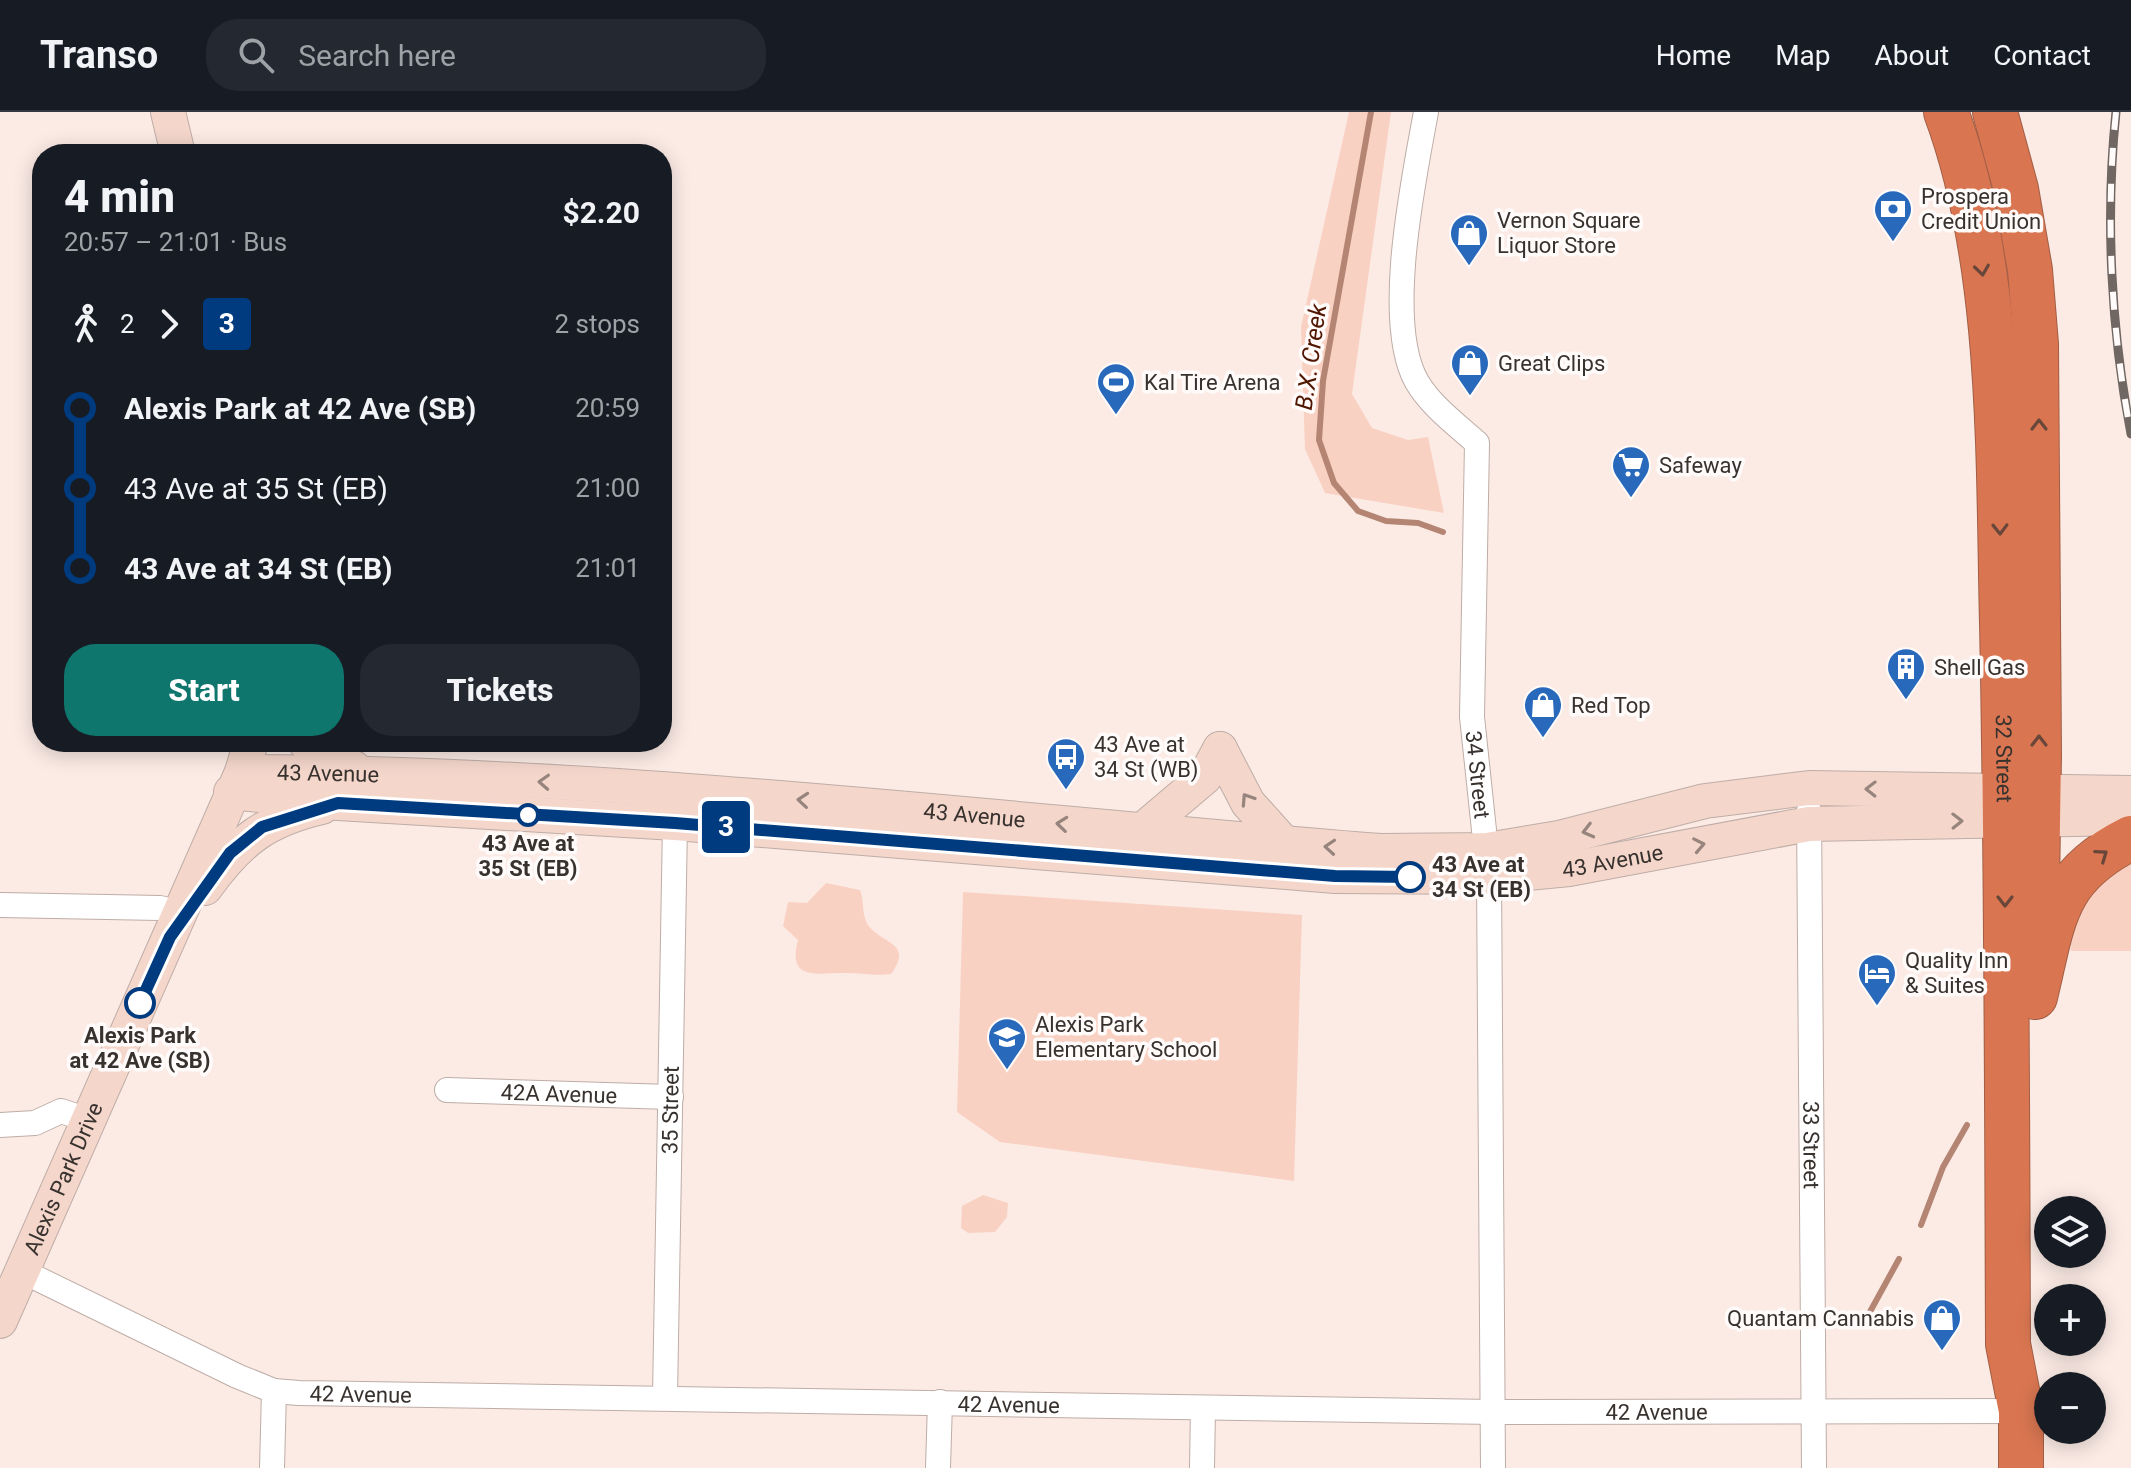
<!DOCTYPE html>
<meta charset="utf-8">
<style>
:root{--surface:#171b24;--page:#242831;--text:#f1f3f6;--muted:#9ea1a6;--line:#363941;--accent:#0f766e}
body{margin:0;font-family:Roboto,sans-serif;background:var(--page);color:var(--text);height:100vh;display:flex;flex-direction:column;font-size:30px;white-space:nowrap}
*{box-sizing:border-box;margin:0}
p{font-size:26px;color:var(--muted)}
.icon{flex:none;width:44px;height:44px;fill:none;stroke:currentColor;stroke-width:2;stroke-linecap:round;stroke-linejoin:round}
.map{position:relative;flex:1;overflow:hidden}
.panel{position:absolute;left:32px;top:32px;width:640px;height:608px;display:flex;flex-direction:column;background:var(--surface);border-radius:32px;box-shadow:0 4px 20px #0003}
.panel>*{flex:none}
.badge{padding:0 16px;border-radius:6px;font-size:28px;line-height:52px}
.tools{position:absolute;left:2034px;top:1084px;display:grid;gap:16px}
.tools a{display:grid;place-items:center;width:72px;height:72px;border-radius:50%;background:var(--surface);box-shadow:0 4px 20px #0003;font-size:40px}
.map>.badge{position:absolute;translate:-50% -50%;box-shadow:0 0 0 4px #fff}
.legs{display:flex;align-items:center;gap:12px;height:88px;padding:0 32px;font-size:26px}
.legs p{margin-inline-start:auto}
.summary{display:flex;align-items:center;justify-content:space-between;height:136px;padding:0 32px}
h1{font-size:44px;font-weight:800;line-height:60px}
.button{display:flex;gap:16px;margin-top:auto;padding:16px 32px}
.button a{flex:1;height:92px;border-radius:32px;background:var(--accent);color:#fff;font-size:32px;font-weight:800;line-height:92px;text-align:center}
.button a+a{background:var(--page);color:var(--text)}
ul{padding:0 32px;list-style:none}
li{display:flex;align-items:center;gap:28px;height:80px;font-size:30px}
li i{display:grid;place-items:center;width:12px;height:100%;margin:0 10px;background:currentColor}
li i::after{content:'';width:20px;height:20px;margin:-10px;border:6px solid;border-radius:50%;background:var(--surface)}
li p{margin-inline-start:auto}
li:first-child i{background:linear-gradient(#0000 50%,currentColor 0)}
li:last-child i{background:linear-gradient(currentColor 50%,#0000 0)}
header{display:flex;align-items:center;gap:48px;box-sizing:border-box;height:112px;padding:0 40px;background:var(--surface);border-bottom:2px solid var(--line)}
header strong{font-size:38px}
nav{display:flex;gap:44px;margin-inline-start:auto;font-size:28px}
.search{width:560px;height:72px;background:var(--page);display:flex;align-items:center;gap:20px;box-sizing:border-box;padding:0 28px;border-radius:32px;color:var(--muted);font-size:30px}
.map>svg:first-child{display:block}
</style>
<header>
<strong>Transo</strong>
<div class="search"><svg class="icon" aria-label="search" viewBox="0 0 24 24"><circle cx="10" cy="10" r="6"/><path d="M15 15l6 6"/></svg>Search here</div>
<nav><a>Home</a><a>Map</a><a>About</a><a>Contact</a></nav>
</header>
<div class="map">
<svg width="2131" height="1356" viewBox="0 0 2131 1356">
<rect width="100%" height="100%" fill="#fcebe5"/>
<path fill="#f9d1c2" d="M1349,0H1391L1352,282L1372,316L1408,328L1428,325L1444,401L1325,381L1305,337L1301,215Z
M2131,745V839H2071C2073,783 2091,779 2131,745Z
M826,771L860,778C864,788 862,800 866,809C876,832 916,828 891,862C875,864 861,861 845,861C816,861 787,869 798,828L783,814L788,790L807,791Z
M963,780L1302,803L1294,1069L1000,1030L957,1000Z
M983,1083L1008,1091L1007,1105L995,1120L968,1121L961,1116L962,1094Z"/>
<g fill="none" stroke-linecap="round" stroke-linejoin="round">
<path stroke="#b58574" stroke-width="6" d="M1371,0L1323,269L1319,328L1334,371L1358,399L1386,409L1418,411L1443,420
M1921,1113L1943,1055L1967,1013
M1866,1207L1899,1147"/>
<defs>
<g id="street">
<path id="s1" d="M1426,0C1414,66 1383,211 1417,270C1431,294 1457,313 1477,331L1472,605L1489,765L1493,1356"/>
<path id="s2" d="M1809,699L1814,1356"/>
<path d="M0,793L160,796L180,801"/>
<path id="s3" d="M447,978L671,985"/>
<path d="M0,1013L35,1011L61,999L88,1008"/>
<path id="s4" d="M22,1159L237,1264L274,1279L299,1281L1494,1300L2021,1299"/>
<path id="s5" d="M665,1286L675,711"/>
<path d="M272,1356L274,1279"/>
<path d="M938,1356L940,1290"/>
<path d="M1202,1356L1203,1296"/>
</g>
<g id="secondary">
<path d="M168,0L178,42"/>
<path d="M305,630L326,646L354,656"/>
<path d="M1220,637L1248,691L1284,731"/>
<path id="s6" d="M242,660C623,661 1001,709 1381,739L1487,738L1559,726L1705,689L1809,676L2131,681"/>
<path id="s7" d="M231,680L338,691L675,711L1335,764L1489,765L1569,757L1809,712L2131,706"/>
<path d="M1140,720L1205,665L1220,637"/>
<path d="M205,776C239,729 265,708 322,695"/>
<path id="s8" d="M0,1209L242,660L251,630"/>
</g>
<g id="highway">
<path id="s9" d="M1946,0C2003,153 1998,349 2002,511C2007,751 2007,992 2008,1232L2021,1299V1356"/>
<path d="M1995,0L2016,77L2030,158L2036,232L2039,643L2036,846"/>
<path d="M2035,885C2054,807 2053,765 2131,726"/>
</g>
</defs>
<use href="#street" stroke="#beada7" stroke-width="26"/>
<use href="#secondary" stroke="#beada7" stroke-width="36"/>
<use href="#highway" stroke="#a15e45" stroke-width="46"/>
<use href="#street" stroke="#fff" stroke-width="24"/>
<use href="#secondary" stroke="#f4d6cb" stroke-width="34"/>
<use href="#highway" stroke="#d97651" stroke-width="44"/>
<defs>
<path id="rail" d="M2116,0C2105,105 2111,219 2131,322"/>
</defs>
<use href="#rail" stroke="#706763" stroke-width="9"/>
<use href="#rail" stroke="#fffbfa" stroke-width="6" stroke-dasharray="18" stroke-linecap="butt"/>
</g>
<defs><path id="oneway-chevron" d="M-2-3.5L2.5 0L-2 3.5" fill="none" stroke-width="1.6" stroke-linecap="round" stroke-linejoin="round" transform="scale(2)"/></defs>
<g stroke="#684639">
<use href="#oneway-chevron" transform="translate(1982 158) rotate(82)"/>
<use href="#oneway-chevron" transform="translate(2039 313) rotate(-90)"/>
<use href="#oneway-chevron" transform="translate(2000 417) rotate(89)"/>
<use href="#oneway-chevron" transform="translate(2039 629) rotate(-90)"/>
<use href="#oneway-chevron" transform="translate(2102 743) rotate(-35)"/>
<use href="#oneway-chevron" transform="translate(2005 789) rotate(90)"/>
</g>
<g stroke="#96847d">
<use href="#oneway-chevron" transform="translate(544 670) rotate(-177)"/>
<use href="#oneway-chevron" transform="translate(1871 677) rotate(-179)"/>
<use href="#oneway-chevron" transform="translate(1247 687) rotate(-123)"/>
<use href="#oneway-chevron" transform="translate(803 688) rotate(-175)"/>
<use href="#oneway-chevron" transform="translate(1957 709) rotate(-1)"/>
<use href="#oneway-chevron" transform="translate(1062 712) rotate(-174)"/>
<use href="#oneway-chevron" transform="translate(1588 719) rotate(166)"/>
<use href="#oneway-chevron" transform="translate(1699 733) rotate(-11)"/>
<use href="#oneway-chevron" transform="translate(1330 735) rotate(-176)"/>
</g>
<g fill="none" stroke-linecap="round" stroke-linejoin="round">
<defs>
<path id="line-1" d="M140,891L170,825L230,741L262,715L338,691L675,711L1335,764L1410,765"/>
</defs>
<use href="#line-1" stroke="#fff" stroke-width="18"/>
<use href="#line-1" stroke="#003b80" stroke-width="12"/>
</g>
<defs>
<symbol id="bank-pin" viewBox="-11 -11 22 30"><path d="M0 17L-7.5 6A9.5 9.5 0 1 1 7.5 6Z" fill="#2869bb" stroke="#fffbfa"/><path d="M-6-4H6V4H-6ZM0-2.3a2.3 2.3 0 1 0 0 4.6a2.3 2.3 0 1 0 0-4.6Z" fill="#fff"/></symbol>
<symbol id="shop-pin" viewBox="-11 -11 22 30"><path d="M0 17L-7.5 6A9.5 9.5 0 1 1 7.5 6Z" fill="#2869bb" stroke="#fffbfa"/><path d="M-5-2.5h2.3a2.7 3.5 0 0 1 5.4 0H5L5.5 6h-11ZM-1.5-2.5h3a1.5 2.3 0 0 0-3 0Z" fill="#fff"/></symbol>
<symbol id="stadium-pin" viewBox="-11 -11 22 30"><path d="M0 17L-7.5 6A9.5 9.5 0 1 1 7.5 6Z" fill="#2869bb" stroke="#fffbfa"/><path d="M0-5a6.5 5 0 1 0 0 10a6.5 5 0 1 0 0-10ZM-3.5-1.8h7v3.6h-7Z" fill="#fff"/></symbol>
<symbol id="supermarket-pin" viewBox="-11 -11 22 30"><path d="M0 17L-7.5 6A9.5 9.5 0 1 1 7.5 6Z" fill="#2869bb" stroke="#fffbfa"/><path d="M-6-5.5h2.5l.6 2H6L4.5 2H-2.5L-4.4-4H-6ZM-1.5 3.2a1.3 1.3 0 1 0 .1 0ZM3 3.2a1.3 1.3 0 1 0 .1 0Z" fill="#fff"/></symbol>
<symbol id="building-pin" viewBox="-11 -11 22 30"><path d="M0 17L-7.5 6A9.5 9.5 0 1 1 7.5 6Z" fill="#2869bb" stroke="#fffbfa"/><path d="M-4-6H4V6H1V3H-1V6H-4ZM-2.5-4.3h1.7v1.8h-1.7ZM.8-4.3h1.7v1.8H.8ZM-2.5-1h1.7V.8h-1.7ZM.8-1h1.7V.8H.8Z" fill="#fff"/></symbol>
<symbol id="bus-pin" viewBox="-11 -11 22 30"><path d="M0 17L-7.5 6A9.5 9.5 0 1 1 7.5 6Z" fill="#2869bb" stroke="#fffbfa"/><path d="M-5-6H5V4H4V6H2V4H-2V6H-4V4H-5ZM-3.5-4V0h7V-4ZM-3.5 1.2v1.5H-2V1.2ZM2 1.2v1.5H3.5V1.2Z" fill="#fff"/></symbol>
<symbol id="hotel-pin" viewBox="-11 -11 22 30"><path d="M0 17L-7.5 6A9.5 9.5 0 1 1 7.5 6Z" fill="#2869bb" stroke="#fffbfa"/><path d="M-6-4.5h1.5V1H6V5H4.5V3h-9V5H-6ZM-4 0a1.8 1.8 0 1 1 3.6 0ZM.5 0V-2.5h3Q6-2.5 6 0Z" fill="#fff"/></symbol>
<symbol id="school-pin" viewBox="-11 -11 22 30"><path d="M0 17L-7.5 6A9.5 9.5 0 1 1 7.5 6Z" fill="#2869bb" stroke="#fffbfa"/><path d="M0-5L7-2L0 1L-7-2ZM-4 1L0 2.5L4 1V4Q0 6-4 4Z" fill="#fff"/></symbol>
</defs>
<g fill-rule="evenodd">
<use href="#bank-pin" x="1871" y="75" width="44" height="60"/>
<use href="#shop-pin" x="1447" y="99" width="44" height="60"/>
<use href="#shop-pin" x="1448" y="229" width="44" height="60"/>
<use href="#stadium-pin" x="1094" y="248" width="44" height="60"/>
<use href="#supermarket-pin" x="1609" y="331" width="44" height="60"/>
<use href="#building-pin" x="1884" y="533" width="44" height="60"/>
<use href="#shop-pin" x="1521" y="571" width="44" height="60"/>
<use href="#bus-pin" x="1044" y="623" width="44" height="60"/>
<use href="#hotel-pin" x="1855" y="839" width="44" height="60"/>
<use href="#school-pin" x="985" y="903" width="44" height="60"/>
<use href="#shop-pin" x="1920" y="1184" width="44" height="60"/>
</g>
<g fill="#fff" stroke="#003b80" stroke-width="4">
<circle cx="528" cy="703" r="10"/>
<circle cx="1410" cy="765" r="14"/>
<circle cx="140" cy="891" r="14"/>
</g>
<g text-anchor="middle" stroke-width="7" stroke-linejoin="round" paint-order="stroke">
<g font-size="22" fill="#38322f" stroke="#fffbfa" text-anchor="start">
<text x="1921" y="92">Prospera<tspan x="1921" dy="25">Credit Union</tspan></text>
<text x="1497" y="116">Vernon Square<tspan x="1497" dy="25">Liquor Store</tspan></text>
<text x="1498" y="259">Great Clips</text>
<text x="1144" y="278">Kal Tire Arena</text>
<text x="1659" y="361">Safeway</text>
<text x="1934" y="563">Shell Gas</text>
<text x="1571" y="601">Red Top</text>
<text x="1094" y="640">43 Ave at<tspan x="1094" dy="25">34 St (WB)</tspan></text>
<text x="1905" y="856">Quality Inn<tspan x="1905" dy="25">&amp; Suites</tspan></text>
<text x="1035" y="920">Alexis Park<tspan x="1035" dy="25">Elementary School</tspan></text>
<text x="1914" y="1214" text-anchor="end">Quantam Cannabis</text>
</g>
<g font-size="22" fill="#38322f" stroke="#fffbfa">
<text dy="8" stroke="none"><textPath href="#s9" startOffset="652">32 Street</textPath></text>
<text dy="8" stroke="none"><textPath href="#s6" startOffset="86">43 Avenue</textPath></text>
<text dy="8" stroke="none"><textPath href="#s1" startOffset="692">34 Street</textPath></text>
<text dy="8" stroke="none"><textPath href="#s6" startOffset="734">43 Avenue</textPath></text>
<text dy="8" stroke="none"><textPath href="#s7" startOffset="1386">43 Avenue</textPath></text>
<text dy="8" stroke="none"><textPath href="#s3" startOffset="112">42A Avenue</textPath></text>
<text dy="8" stroke="none"><textPath href="#s5" startOffset="288">35 Street</textPath></text>
<text dy="8" stroke="none"><textPath href="#s2" startOffset="334">33 Street</textPath></text>
<text dy="8" stroke="none"><textPath href="#s8" startOffset="156">Alexis Park Drive</textPath></text>
<text dy="8" stroke="none"><textPath href="#s4" startOffset="366">42 Avenue</textPath></text>
<text dy="8" stroke="none"><textPath href="#s4" startOffset="1014">42 Avenue</textPath></text>
<text dy="8" stroke="none"><textPath href="#s4" startOffset="1662">42 Avenue</textPath></text>
</g>
<g font-size="22" font-weight="bold" fill="#38322f" stroke="#fffbfa">
<text x="528" y="739">43 Ave at<tspan x="528" dy="25">35 St (EB)</tspan></text>
<text x="1432" y="760" text-anchor="start">43 Ave at<tspan x="1432" dy="25">34 St (EB)</tspan></text>
<text x="140" y="931">Alexis Park<tspan x="140" dy="25">at 42 Ave (SB)</tspan></text>
</g>
<g font-size="24" font-style="italic" fill="#511600" stroke="#fffbfa">
<text transform="translate(1311 245) rotate(-82)" y="8">B.X. Creek</text>
</g>
</g>
</svg>
<div class="tools">
<a><svg class="icon" aria-label="layers" viewBox="0 0 24 24"><path d="M12 4l9 5-9 5-9-5zM3 14l9 5 9-5"/></svg></a>
<a>+</a>
<a>−</a>
</div>
<b class="badge" style="left:726px;top:715px;background:#003b80;color:#fff">3</b>
<section class="panel">
<div class="summary"><div><h1>4 min</h1><p>20:57 – 21:01 · Bus</p></div><b>$2.20</b></div>
<div class="legs"><svg class="icon" aria-label="walk" viewBox="0 0 24 24"><circle cx="13" cy="4" r="2"/><path d="M13 8l-2 6 4 7M11 14l-3 7M7 12l3-4h3l4 4"/></svg>2<svg class="icon" aria-label="forward" viewBox="0 0 24 24"><path d="M9 5l7 7-7 7"/></svg><b class="badge" style="background:#003b80;color:#fff">3</b><p>2 stops</p></div>
<ul>
<li><i style="color:#003b80"></i><b>Alexis Park at 42 Ave (SB)</b><p>20:59</p></li>
<li><i style="color:#003b80"></i><span>43 Ave at 35 St (EB)</span><p>21:00</p></li>
<li><i style="color:#003b80"></i><b>43 Ave at 34 St (EB)</b><p>21:01</p></li>
</ul>
<div class="button"><a>Start</a><a>Tickets</a></div>
</section>
</div>
